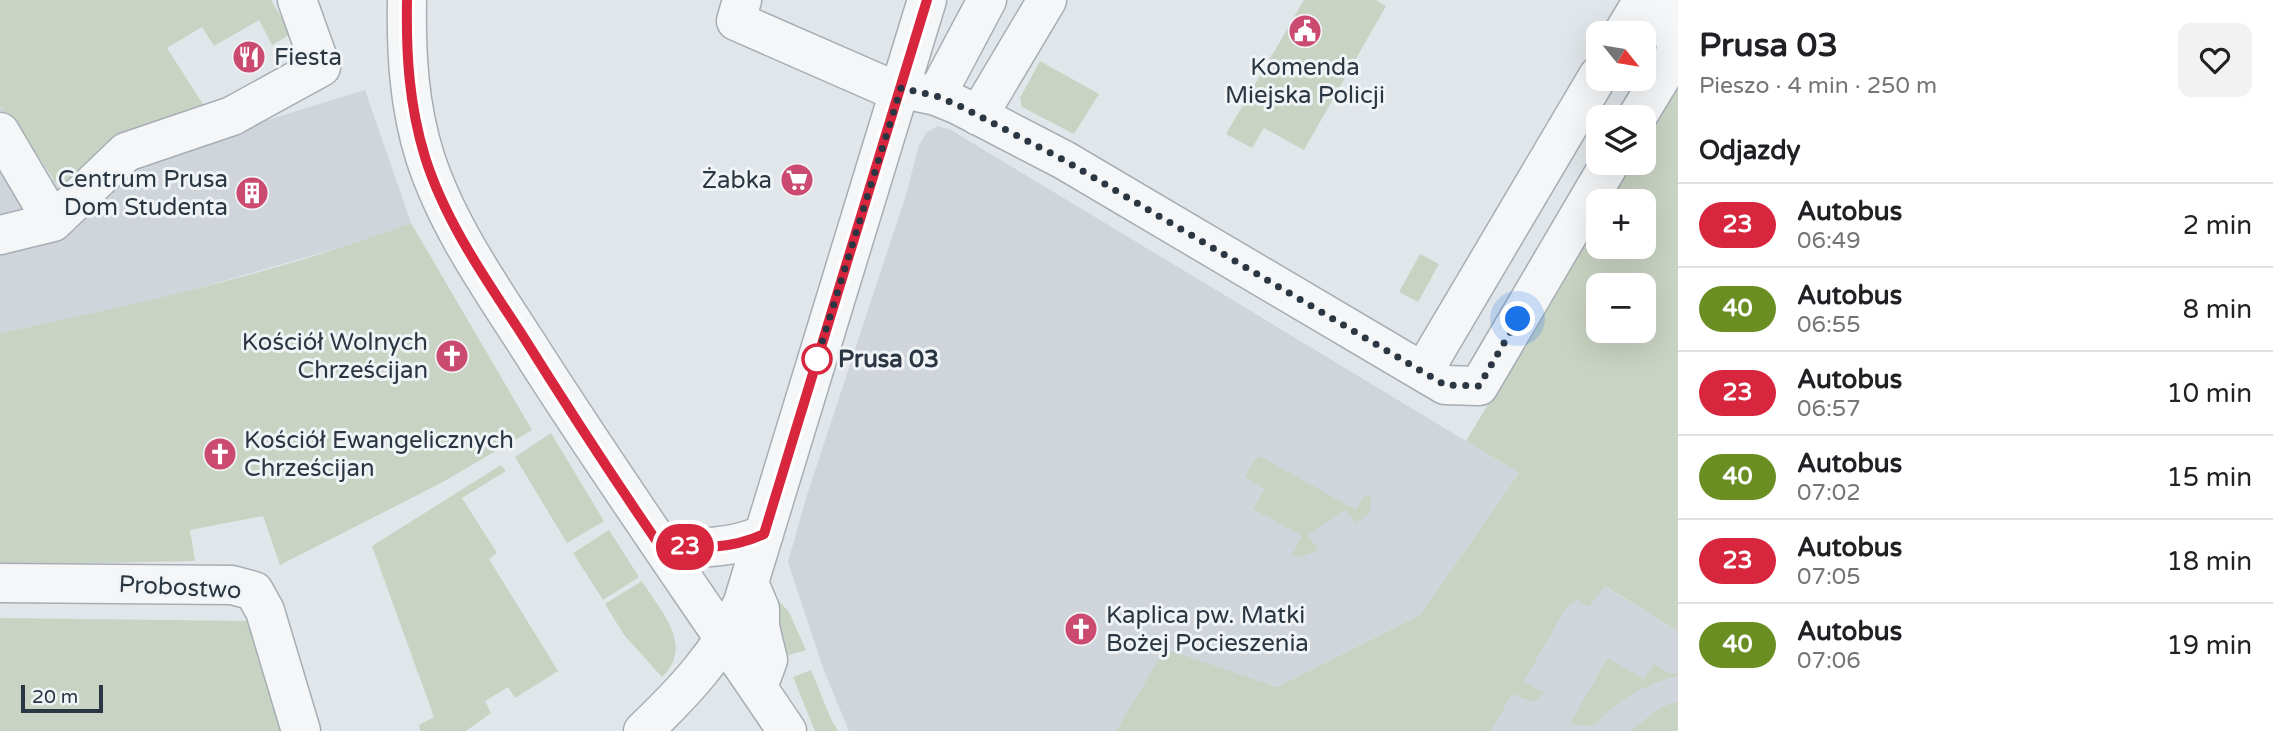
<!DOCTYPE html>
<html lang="pl">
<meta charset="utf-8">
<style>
:root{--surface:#fff;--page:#f2f2f2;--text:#202124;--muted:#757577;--line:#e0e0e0}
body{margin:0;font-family:"Varela Round",sans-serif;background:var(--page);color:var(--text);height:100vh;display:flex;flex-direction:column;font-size:26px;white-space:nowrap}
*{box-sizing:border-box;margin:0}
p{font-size:23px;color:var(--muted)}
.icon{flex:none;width:38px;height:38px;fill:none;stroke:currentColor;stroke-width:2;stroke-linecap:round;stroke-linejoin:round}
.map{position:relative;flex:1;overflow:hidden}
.panel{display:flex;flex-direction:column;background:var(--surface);width:595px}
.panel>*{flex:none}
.badge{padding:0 14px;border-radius:23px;font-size:24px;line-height:46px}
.needle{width:46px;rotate:120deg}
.buttons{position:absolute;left:1586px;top:21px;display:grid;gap:14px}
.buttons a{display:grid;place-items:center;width:70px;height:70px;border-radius:14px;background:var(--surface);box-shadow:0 7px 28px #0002;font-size:35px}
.scale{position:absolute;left:21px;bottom:18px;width:82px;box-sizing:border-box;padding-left:7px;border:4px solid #2a3641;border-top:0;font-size:19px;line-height:24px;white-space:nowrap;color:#2a3641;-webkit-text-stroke:5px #f1f4f7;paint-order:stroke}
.you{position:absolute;width:35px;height:35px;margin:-18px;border:5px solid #fff;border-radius:50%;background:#1a73e8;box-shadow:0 0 0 10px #1a73e833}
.map>.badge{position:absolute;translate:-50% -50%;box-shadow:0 0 0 4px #fff}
h2{padding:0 21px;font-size:26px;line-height:63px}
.round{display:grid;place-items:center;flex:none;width:74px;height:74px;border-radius:14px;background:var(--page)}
.head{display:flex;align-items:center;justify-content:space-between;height:119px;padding:0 21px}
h1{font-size:33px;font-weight:700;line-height:52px}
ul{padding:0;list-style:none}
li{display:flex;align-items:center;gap:21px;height:84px;padding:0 21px;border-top:2px solid var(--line)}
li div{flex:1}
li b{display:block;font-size:26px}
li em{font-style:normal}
li .badge{min-width:77px;font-weight:700;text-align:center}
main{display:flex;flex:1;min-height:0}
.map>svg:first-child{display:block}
</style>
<main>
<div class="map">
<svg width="1678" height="731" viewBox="0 0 1678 731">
<rect width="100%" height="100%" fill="#e1e6ea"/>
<path fill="#d0d5dc" d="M365,90L411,223L363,241L150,302L0,333V106L27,156L37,155L51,180L222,134Z
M938,126L951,130L1519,473L1420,615L1277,687L1166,650L1116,731H849L823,668L788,562L807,495L906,195L919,145L927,132Z
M1560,559L1678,631V731H1397Z"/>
<path fill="#c9d3c3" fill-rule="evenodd" d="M0,0H271L291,34L272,45L259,20L214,46L202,27L167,48L222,134L57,185L37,155L27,157L0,106Z
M1304,0H1376L1386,6L1304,150L1264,128L1252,148L1226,134Z
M1040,61L1099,94L1074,134L1022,107L1020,98Z
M1678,88V631L1605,586L1589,607L1577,600L1567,606L1524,681L1545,693L1533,702L1512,694L1491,731H1116L1165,649L1277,687L1420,615L1519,473L1466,441L1598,222V247H1643V201H1610L1633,163H1643V146ZM1598,285H1643V331H1598Z
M411,223L532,430L441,483L280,565L263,516L190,530L195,561L0,565V333C139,304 278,273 411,223Z
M1420,254L1439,264L1418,302L1399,292Z
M551,433L604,521L567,543L515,457Z
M1260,456L1356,510L1366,494L1371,497L1370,513L1356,523L1345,509L1308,535L1319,550L1301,557L1292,555L1302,536L1253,509L1265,489L1245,477L1254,461Z
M501,465L506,471L462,498L497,553L489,559L558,671L515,698L508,687L485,701L491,713L466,731H420L419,725L434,717L372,546Z
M609,530L639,577L603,600L573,553Z
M642,581C660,611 695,645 662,677L624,635L605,604Z
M778,600L789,612L806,650L786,656L779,627Z
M0,618L251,621L292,731H0Z
M1608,658L1644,679L1654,664L1671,674L1678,673V676C1646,683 1617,700 1595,725L1582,726L1570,723Z
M811,670L831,719L838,731H815L793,677Z
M1678,701V731H1629L1662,707Z"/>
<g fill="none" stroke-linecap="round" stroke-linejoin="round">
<defs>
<path id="minor" d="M407,0C406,54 409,106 425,157C449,231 497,296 538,361C618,486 704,608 787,731
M742,0L736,21L882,85L936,96L958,105L1064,160L1445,385L1479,386L1610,163
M1623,33L1643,0
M936,96L987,0
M978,116L1047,0
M1637,117L1677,51L1665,0
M0,132L53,222
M0,235L53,222L126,152L232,116L321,67L297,0
M1423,372L1598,76
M661,546C697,548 730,550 764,534
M0,583L232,585L254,591L265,611L301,731
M749,583L760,609V627L768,660L758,687
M643,731C682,694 722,652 743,602L927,0"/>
</defs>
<use href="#minor" stroke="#a6aeb4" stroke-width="41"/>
<use href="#minor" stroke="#f4f6f8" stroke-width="38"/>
</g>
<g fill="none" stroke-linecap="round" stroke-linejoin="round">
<defs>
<path id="line" d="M407,0C406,54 409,105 425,157C445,221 485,278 521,333C566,405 612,476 660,546C697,548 730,550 764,534L927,0"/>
</defs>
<use href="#line" stroke="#fff" stroke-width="16"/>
<use href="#line" stroke="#d7263d" stroke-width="10"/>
<path stroke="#2a3641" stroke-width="7" stroke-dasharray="0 12.6" d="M817,359L814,368L901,88L936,96L958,105L1064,160L1445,385L1479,386L1518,319"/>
</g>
<defs>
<symbol id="civic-disc" viewBox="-11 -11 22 22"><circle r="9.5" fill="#cb4a70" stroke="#f1f4f7"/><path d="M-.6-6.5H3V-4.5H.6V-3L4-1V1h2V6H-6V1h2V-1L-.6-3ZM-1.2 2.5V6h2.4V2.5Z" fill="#fff"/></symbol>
<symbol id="restaurant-disc" viewBox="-11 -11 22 22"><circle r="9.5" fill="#cb4a70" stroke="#f1f4f7"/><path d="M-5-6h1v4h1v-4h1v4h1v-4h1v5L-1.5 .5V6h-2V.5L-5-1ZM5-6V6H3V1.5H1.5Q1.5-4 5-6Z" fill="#fff"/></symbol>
<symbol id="supermarket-disc" viewBox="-11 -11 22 22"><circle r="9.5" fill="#cb4a70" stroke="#f1f4f7"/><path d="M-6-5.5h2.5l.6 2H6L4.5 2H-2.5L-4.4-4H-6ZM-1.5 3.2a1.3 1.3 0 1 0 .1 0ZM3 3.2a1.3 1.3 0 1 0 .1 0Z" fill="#fff"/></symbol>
<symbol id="building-disc" viewBox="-11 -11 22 22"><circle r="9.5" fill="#cb4a70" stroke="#f1f4f7"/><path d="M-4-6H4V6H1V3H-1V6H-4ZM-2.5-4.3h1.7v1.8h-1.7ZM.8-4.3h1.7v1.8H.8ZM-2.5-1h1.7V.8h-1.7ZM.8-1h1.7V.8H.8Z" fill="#fff"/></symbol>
<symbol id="church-disc" viewBox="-11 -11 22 22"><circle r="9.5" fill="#cb4a70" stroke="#f1f4f7"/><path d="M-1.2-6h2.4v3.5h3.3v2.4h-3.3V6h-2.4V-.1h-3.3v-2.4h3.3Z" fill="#fff"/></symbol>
</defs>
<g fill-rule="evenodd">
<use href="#civic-disc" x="1286" y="12" width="38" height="38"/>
<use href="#restaurant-disc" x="230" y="38" width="38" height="38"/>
<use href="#supermarket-disc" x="778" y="161" width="38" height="38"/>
<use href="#building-disc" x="233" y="174" width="38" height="38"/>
<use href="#church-disc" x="433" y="337" width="38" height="38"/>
<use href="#church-disc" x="201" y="435" width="38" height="38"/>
<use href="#church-disc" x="1062" y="610" width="38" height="38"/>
</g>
<circle fill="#fff" stroke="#d7263d" stroke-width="3.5" cx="817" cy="359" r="14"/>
<g text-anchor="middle" stroke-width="6" stroke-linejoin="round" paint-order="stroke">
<g font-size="24" fill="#2a3641" stroke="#f1f4f7" text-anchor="start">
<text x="274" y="65">Fiesta</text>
<text x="1305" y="75" text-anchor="middle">Komenda<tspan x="1305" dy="28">Miejska Policji</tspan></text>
<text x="228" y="187" text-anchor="end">Centrum Prusa<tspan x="228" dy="28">Dom Studenta</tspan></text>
<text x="772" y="188" text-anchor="end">Żabka</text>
<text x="428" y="350" text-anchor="end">Kościół Wolnych<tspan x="428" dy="28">Chrześcijan</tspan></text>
<text x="244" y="448">Kościół Ewangelicznych<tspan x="244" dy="28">Chrześcijan</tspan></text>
<text x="1106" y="623">Kaplica pw. Matki<tspan x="1106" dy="28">Bożej Pocieszenia</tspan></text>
</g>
<g font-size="24" font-weight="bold" fill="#2a3641" stroke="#f1f4f7" text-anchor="start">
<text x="838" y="367">Prusa 03</text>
</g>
<g font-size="24" fill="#2a3641" stroke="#f1f4f7">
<text transform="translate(180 587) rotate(3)" y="8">Probostwo</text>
</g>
</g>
</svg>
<div class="buttons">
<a><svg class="needle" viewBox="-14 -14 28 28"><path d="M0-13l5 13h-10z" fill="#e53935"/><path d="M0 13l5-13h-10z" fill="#757577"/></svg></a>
<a><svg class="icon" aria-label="layers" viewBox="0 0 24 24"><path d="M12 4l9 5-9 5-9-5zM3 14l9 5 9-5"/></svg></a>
<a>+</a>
<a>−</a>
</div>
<div class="scale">20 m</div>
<div class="you" style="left:1518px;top:319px"></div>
<b class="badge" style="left:685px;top:547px;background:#d7263d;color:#fff">23</b>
</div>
<section class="panel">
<div class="head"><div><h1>Prusa 03</h1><p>Pieszo · 4 min · 250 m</p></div><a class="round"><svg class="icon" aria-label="heart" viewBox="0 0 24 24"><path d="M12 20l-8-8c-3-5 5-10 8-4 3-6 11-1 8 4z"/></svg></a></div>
<h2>Odjazdy</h2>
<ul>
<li><span class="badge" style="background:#d7263d;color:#fff">23</span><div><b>Autobus</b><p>06:49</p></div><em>2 min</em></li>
<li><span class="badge" style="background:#6b8e23;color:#fff">40</span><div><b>Autobus</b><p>06:55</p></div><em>8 min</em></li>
<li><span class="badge" style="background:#d7263d;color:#fff">23</span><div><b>Autobus</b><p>06:57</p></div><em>10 min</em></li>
<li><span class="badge" style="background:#6b8e23;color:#fff">40</span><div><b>Autobus</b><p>07:02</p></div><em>15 min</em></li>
<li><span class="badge" style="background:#d7263d;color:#fff">23</span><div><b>Autobus</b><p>07:05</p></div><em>18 min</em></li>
<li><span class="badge" style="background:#6b8e23;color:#fff">40</span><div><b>Autobus</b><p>07:06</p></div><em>19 min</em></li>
</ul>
</section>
</main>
